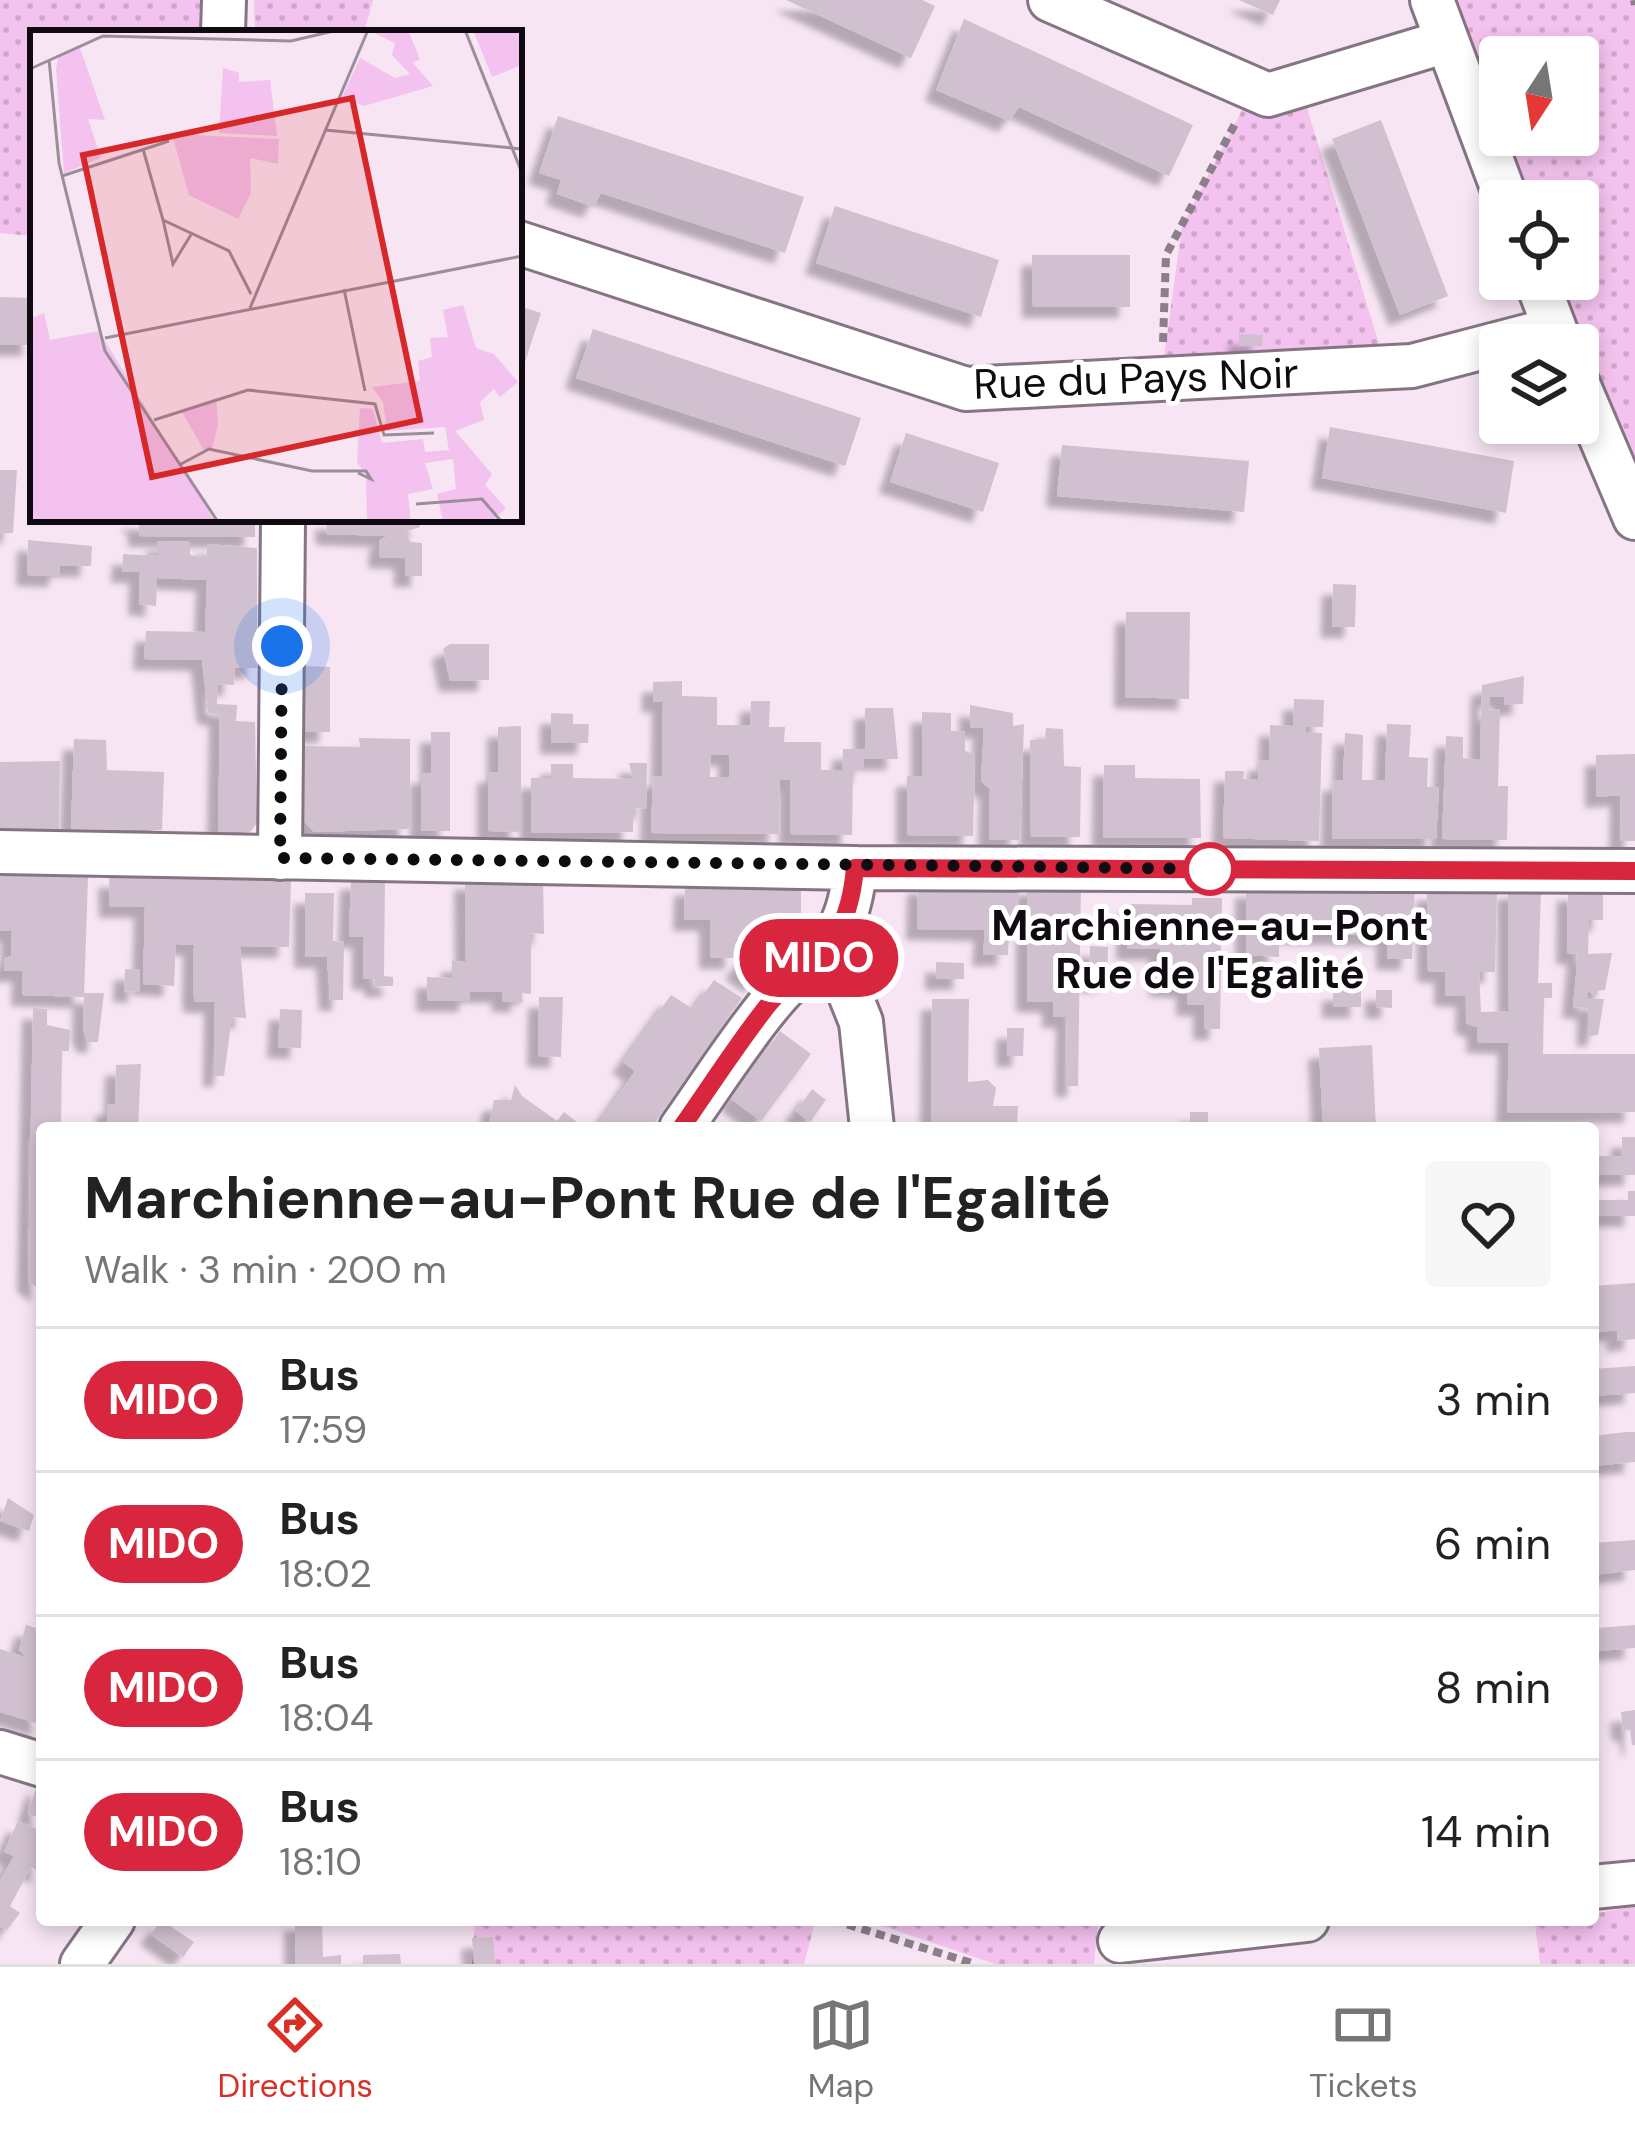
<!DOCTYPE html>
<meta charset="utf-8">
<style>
:root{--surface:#fff;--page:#f6f6f6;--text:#222;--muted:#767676;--line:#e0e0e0;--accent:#d93025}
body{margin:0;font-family:"DM Sans",sans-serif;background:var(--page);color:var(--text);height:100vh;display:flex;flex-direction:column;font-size:45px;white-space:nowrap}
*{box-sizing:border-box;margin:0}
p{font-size:39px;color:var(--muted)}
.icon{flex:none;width:66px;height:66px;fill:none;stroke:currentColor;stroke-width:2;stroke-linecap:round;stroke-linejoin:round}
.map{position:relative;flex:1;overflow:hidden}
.panel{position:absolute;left:36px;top:1122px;width:1563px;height:804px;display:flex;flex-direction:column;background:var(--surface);border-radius:12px;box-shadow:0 6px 18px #0003}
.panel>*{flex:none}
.badge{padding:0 24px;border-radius:39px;font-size:42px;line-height:78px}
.needle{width:78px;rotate:192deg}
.controls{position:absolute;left:1479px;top:36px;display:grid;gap:24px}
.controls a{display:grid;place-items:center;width:120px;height:120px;border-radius:12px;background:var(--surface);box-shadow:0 6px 18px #0003;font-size:60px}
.you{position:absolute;width:60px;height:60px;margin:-30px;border:9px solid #fff;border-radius:50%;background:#1a73e8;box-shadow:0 0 0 18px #1a73e833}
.map>.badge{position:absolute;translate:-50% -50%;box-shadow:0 0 0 6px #fff}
.round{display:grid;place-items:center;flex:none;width:126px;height:126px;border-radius:12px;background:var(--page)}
.headline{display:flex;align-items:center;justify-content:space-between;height:204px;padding:0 48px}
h1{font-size:57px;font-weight:700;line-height:90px}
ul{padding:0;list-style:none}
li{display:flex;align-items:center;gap:36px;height:144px;padding:0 48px;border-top:3px solid var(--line)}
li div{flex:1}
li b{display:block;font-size:45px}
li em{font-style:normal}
li .badge{min-width:132px;font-weight:700;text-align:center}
.tabs{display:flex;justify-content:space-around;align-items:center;height:168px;border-top:3px solid var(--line);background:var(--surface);font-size:33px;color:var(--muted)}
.tabs a{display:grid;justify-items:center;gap:6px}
.tabs .active{color:var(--accent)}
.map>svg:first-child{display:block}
</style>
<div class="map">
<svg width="1635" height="1964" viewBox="0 0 1635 1964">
<defs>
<pattern id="grass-dots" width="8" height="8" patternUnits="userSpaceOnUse" patternTransform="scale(3)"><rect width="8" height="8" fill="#f3c2ee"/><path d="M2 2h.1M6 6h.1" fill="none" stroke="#cfa5cb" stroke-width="1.8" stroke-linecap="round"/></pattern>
<filter id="shadow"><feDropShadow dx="-11" dy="11" stdDeviation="3" flood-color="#0004"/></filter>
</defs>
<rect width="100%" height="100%" fill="#f7e5f4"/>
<path fill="url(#grass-dots)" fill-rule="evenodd" d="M0,0H204L200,33H33V236L0,233Z
M254,0H373L364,33H255Z
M1436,0H1635V508L1578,368V345L1542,279H1578V201H1510ZM1500,57H1578V135H1500Z
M1253,89L1304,98L1382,354L1161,379L1182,226Z
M1635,1906V1964H1540L1535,1925L1593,1920V1914Z
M475,1920H793L814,1926L804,1964H472Z
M865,1920H1098V1922L1094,1964H995Z"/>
<path fill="#d1c0cf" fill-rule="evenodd" filter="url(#shadow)" d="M786,0H922L935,6L911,58Z
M1239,0H1280L1273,15Z
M964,19L1193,125L1169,176L1019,107L1009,121L936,90Z
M558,116L804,197L785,253L601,193L594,207L557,194L561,180L539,173Z
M1381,120L1448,296L1400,315L1332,139Z
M835,206L999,260L981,317L816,263Z
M1032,255H1130V307H1033Z
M0,297L33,298V345H0Z
M519,306L541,313L525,362L519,360Z
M593,329L861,418L845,466L576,378Z
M1239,334L1263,335L1262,346H1239Z
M1330,427L1514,461L1506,513L1322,478Z
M906,433L999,463L983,512L890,482Z
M1062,445L1249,461L1244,512L1057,496Z
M0,470H17L13,533H0Z
M130,519H255V537L139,536V524Z
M326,519H420V527L404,532L411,542L422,543V576H405V558L379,557L380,540L387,536L327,534Z
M28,540L92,546L91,566H60V576L27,575Z
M157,541L190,542V555L207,558V544L257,548V668H235L234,685L218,684L217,704L237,705L236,721L255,722L257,823L250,832H218L220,715L208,713L202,660L144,659L146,631L205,632L207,580L157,578L156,606L139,604L140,572H122L123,554L157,556Z
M1333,584L1356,585L1355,627H1332Z
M1126,612H1190L1189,699L1125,697Z
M450,644H489V680L450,681L443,649Z
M304,666L330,667V732H304Z
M1524,676L1523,704L1504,705V697L1490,696V710L1500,709L1498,786H1508L1507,840L1442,839L1446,736L1463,737V758L1480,760L1482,685Z
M682,681V696L717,697V725H750L751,701H770L769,727H785L784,742H821V770H842L843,749H865V708H893L898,759H864V771L853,770L852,835L790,834V780L780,779L779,834L651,833L653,777L662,776L663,701L653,702V682ZM711,755H729V777H710Z
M1294,699L1324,700L1323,727H1306V732L1322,733L1319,841L1223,838L1225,771H1244L1243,779L1258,780L1259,760H1269L1270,725L1293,726Z
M970,705L1013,713V726L1024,724L1020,840H989L990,789L981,781L984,727L970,728Z
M922,712L951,713V731H965V751L975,754L973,836L907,835V776H922Z
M551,713L573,714V724H589L588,743H551Z
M1387,724L1411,725L1409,757L1428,758L1427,787H1439L1436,839H1332L1333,780H1343L1345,733L1363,735L1362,780H1385Z
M521,726V832L488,831V772H498V727Z
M1046,728L1063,729L1064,766L1081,767L1080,837H1031L1030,740H1045Z
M431,732H450V831H421V773H431Z
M359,738L410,739V829L314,832L303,820V746L360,747Z
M74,739L106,740L107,770L164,772L162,830H71Z
M1635,754V841H1620L1621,795L1596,797V755Z
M60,761L59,829L0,828V762Z
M629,763H647L646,809L633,808V832L531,833V778H551V764H573V778L633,779Z
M1104,765H1135V778L1200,779L1201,838H1103Z
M0,874L88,877L84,997L22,995L23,971H4L5,958L11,956L12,931H0Z
M109,877L291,880L289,947L240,946L246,1018L232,1017L224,1076H214L215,1002H195L193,992L194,945L176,944L174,986L143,984L145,907H110Z
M385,878L384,976L393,977V986H375V979H363V937H349L351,879Z
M465,879H543L544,934L531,933V994L522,993V1002L502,1001L503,992H470V1001H427V977L452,978V961L466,962Z
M1081,881L1078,1086H1066L1067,1017H1053V1002L1027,1001V885Z
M801,882V915L755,982L736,968L759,939H735L736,958H710V920H684L685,885Z
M918,883L1019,884V930H1009L1008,955H983L985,930L917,929Z
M1246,887L1415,888L1412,959H1387V935L1279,933V957L1246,955Z
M1497,888L1495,972H1479L1481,1012L1509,1011L1508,888L1541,889L1538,983H1552V998H1544L1543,1054H1635V1112L1507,1113L1509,1043L1477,1042L1478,1027L1466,1023L1467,996L1445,995V972L1428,971L1427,890Z
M1568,890L1603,891V920H1589L1588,954L1612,953L1605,990L1597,991V996L1588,991V999H1604L1598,1035L1588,1036V1008L1573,1007L1578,954L1567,953Z
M305,893H334L333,941L344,942L343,1000H330L327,957H305Z
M1192,898H1222L1220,1029H1204V1005H1187V987L1160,986V949H1127L1128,904L1192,905Z
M1090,946L1108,947L1107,982L1089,981Z
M936,962L964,963V979H936Z
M125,969L140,970L139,992L124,991Z
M714,980L742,998L651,1128H596L635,1071L623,1062L671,995L693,1009Z
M1333,990H1361V1007H1333Z
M1376,990H1392V1008L1376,1007Z
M84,993H104L98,1042H88L83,1030Z
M539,997H563L561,1057L538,1056Z
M932,999H969L968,1082L988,1080L996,1088L993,1106H1018L1017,1128L968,1122V1128H931Z
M33,1008L47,1009V1025L70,1030L69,1051H62L61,1128H42V1291L28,1281Z
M280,1009L302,1010L301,1048L278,1047Z
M1007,1028H1024L1023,1056H1007Z
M780,1031L811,1054L761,1121L731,1099Z
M1372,1045L1376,1128H1323L1319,1048Z
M141,1064L138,1128H107V1104L115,1105L116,1065Z
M515,1085L522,1096L557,1121L564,1112L585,1128H488L494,1100H511Z
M812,1089L826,1100L810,1122L796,1111Z
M1190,1112H1208V1128H1190Z
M1622,1137H1635V1175H1593V1156H1622Z
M1628,1191H1635V1216H1593V1200H1628Z
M1635,1283V1339L1618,1341L1617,1330L1593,1333V1286Z
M1635,1366V1393L1593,1396V1369Z
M1626,1432H1635V1462L1593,1466V1436Z
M8,1498L34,1515L29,1531L0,1521Z
M1635,1540V1570L1593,1575V1543Z
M40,1612L39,1654L42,1725L0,1712V1649L28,1658L19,1650L26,1625L36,1628Z
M1635,1625V1648L1599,1651L1597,1628Z
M1635,1710V1745H1632L1630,1730L1623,1731L1621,1712Z
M37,1785L42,1786V1873L31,1867L10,1906L20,1913L7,1930L0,1926V1881L14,1856L4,1852L18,1821L37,1829L41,1818L28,1814Z
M161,1920L194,1942L183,1957L151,1934Z
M295,1920H322L323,1957L341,1955V1964H295Z
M493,1937L495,1964H474L472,1938Z
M400,1954L401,1964H363V1955Z"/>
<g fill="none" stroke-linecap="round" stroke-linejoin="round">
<defs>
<path id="minor" d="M1050,0L1268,95L1447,41
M1432,0L1507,201
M223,33L224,0
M519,243L966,389L1412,366L1554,329
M1536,279L1561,345
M1578,384L1635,518
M0,852L855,868L1635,871
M280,858L283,519
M831,947L861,1022L872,1128
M681,1128C710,1087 737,1044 769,1005C814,948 847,953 855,868
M0,1752L42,1765
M1593,1887L1635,1883
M1120,1941L1307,1920
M82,1964L113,1920"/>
</defs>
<use href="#minor" stroke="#857583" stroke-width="48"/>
<path stroke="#8b7f89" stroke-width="8" stroke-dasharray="9 6" stroke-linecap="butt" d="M1634,0L1635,5
M1163,342L1166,255L1236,122
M833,1920L975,1964"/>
<use href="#minor" stroke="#fff" stroke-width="42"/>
</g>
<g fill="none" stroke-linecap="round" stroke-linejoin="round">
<defs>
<path id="line" d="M681,1128C710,1087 737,1044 768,1005C814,948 847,953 855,868L1635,871"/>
</defs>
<use href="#line" stroke="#fff" stroke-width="27"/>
<use href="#line" stroke="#d7263d" stroke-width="18"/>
<path stroke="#100b10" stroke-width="12" stroke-dasharray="0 21.6" d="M282,646L280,858L1222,869H1210"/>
</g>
<circle fill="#fff" stroke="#d7263d" stroke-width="6" cx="1210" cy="869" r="24"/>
<g text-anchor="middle" stroke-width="10" stroke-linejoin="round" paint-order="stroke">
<g font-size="42" fill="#100b10" stroke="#fff">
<text transform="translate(1136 378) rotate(-2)" y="15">Rue du Pays Noir</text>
</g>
<g font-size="42" font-weight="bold" fill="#100b10" stroke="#fff">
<text x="1210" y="940">Marchienne-au-Pont<tspan x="1210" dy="48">Rue de l'Egalité</tspan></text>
</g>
</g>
<g transform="translate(30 30)">
<rect width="492" height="492" fill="#f7e5f4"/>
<path d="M378,0L390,29L383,33L403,56L334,76L312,67L330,28L365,48L380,44L362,25L365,13L342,2ZM49,15L75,90L58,89L71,128L34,143L26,39L28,28ZM193,38L209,43V52L240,50L247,106L189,103ZM142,104L249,109L248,134L220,128L221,163L208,189L159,165ZM433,275L446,318L464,324L488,352L470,367L464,359L450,372L454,390L425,401L462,444L455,455L476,478L461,492H413L407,464L426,459L423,429L395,433L403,459L378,464L381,492H337L336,445L327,432L330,378L343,379L352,413L393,409L395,422L419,420L415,397L357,401L353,372L342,357L390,351L388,331L402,327L400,308L418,307L413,280ZM14,283L20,310L69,301L185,492H0V289ZM186,368L188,394L182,419H173L151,380Z" fill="#f3c2ee"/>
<path d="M443,0H492V35L462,47Z" fill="#f3c2ee"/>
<path fill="none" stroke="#9b8e99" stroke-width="3" d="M435,0L492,143M19,29L29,133L75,321L188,492M0,39L73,6L261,11L308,0M295,100L492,119M113,119L133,190L199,221L221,264M32,146L139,111M133,190L143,234L162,203M314,259L335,361M220,278L338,0M75,308L492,226M124,390L218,360L345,374L354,405L404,403M151,434L179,419L282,441H336L341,449L328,443M386,474L452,469L470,490"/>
<path fill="#d62828" fill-opacity="0.15" stroke="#d62828" stroke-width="6" d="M322,68L390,390L122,447L53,125Z"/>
<rect width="492" height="492" fill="none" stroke="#100b10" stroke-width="6"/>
</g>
</svg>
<div class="controls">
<a><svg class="needle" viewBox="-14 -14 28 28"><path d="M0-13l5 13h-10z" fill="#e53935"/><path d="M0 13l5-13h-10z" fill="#767676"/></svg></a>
<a><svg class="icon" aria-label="locate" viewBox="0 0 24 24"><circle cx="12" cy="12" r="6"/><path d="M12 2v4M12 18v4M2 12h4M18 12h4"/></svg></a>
<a><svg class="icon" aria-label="layers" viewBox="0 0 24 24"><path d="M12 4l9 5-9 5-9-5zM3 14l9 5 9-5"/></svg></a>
</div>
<div class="you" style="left:282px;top:646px"></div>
<b class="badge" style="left:819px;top:958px;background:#d7263d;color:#fff">MIDO</b>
<section class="panel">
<div class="headline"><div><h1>Marchienne-au-Pont Rue de l'Egalité</h1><p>Walk · 3 min · 200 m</p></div><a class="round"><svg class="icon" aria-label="heart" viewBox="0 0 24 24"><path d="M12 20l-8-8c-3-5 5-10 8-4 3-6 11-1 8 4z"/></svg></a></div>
<ul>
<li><span class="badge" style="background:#d7263d;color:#fff">MIDO</span><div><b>Bus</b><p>17:59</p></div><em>3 min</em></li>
<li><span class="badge" style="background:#d7263d;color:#fff">MIDO</span><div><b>Bus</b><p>18:02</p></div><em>6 min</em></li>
<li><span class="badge" style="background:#d7263d;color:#fff">MIDO</span><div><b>Bus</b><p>18:04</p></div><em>8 min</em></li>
<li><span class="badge" style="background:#d7263d;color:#fff">MIDO</span><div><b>Bus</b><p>18:10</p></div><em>14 min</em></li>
</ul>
</section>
</div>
<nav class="tabs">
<a class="active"><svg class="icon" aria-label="directions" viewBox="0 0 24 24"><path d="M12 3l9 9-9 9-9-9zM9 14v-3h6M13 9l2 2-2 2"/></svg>Directions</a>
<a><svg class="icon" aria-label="map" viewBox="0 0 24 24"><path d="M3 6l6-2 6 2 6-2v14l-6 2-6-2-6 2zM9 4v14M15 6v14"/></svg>Map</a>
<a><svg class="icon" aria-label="tickets" viewBox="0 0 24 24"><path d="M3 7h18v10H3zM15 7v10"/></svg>Tickets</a>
</nav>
